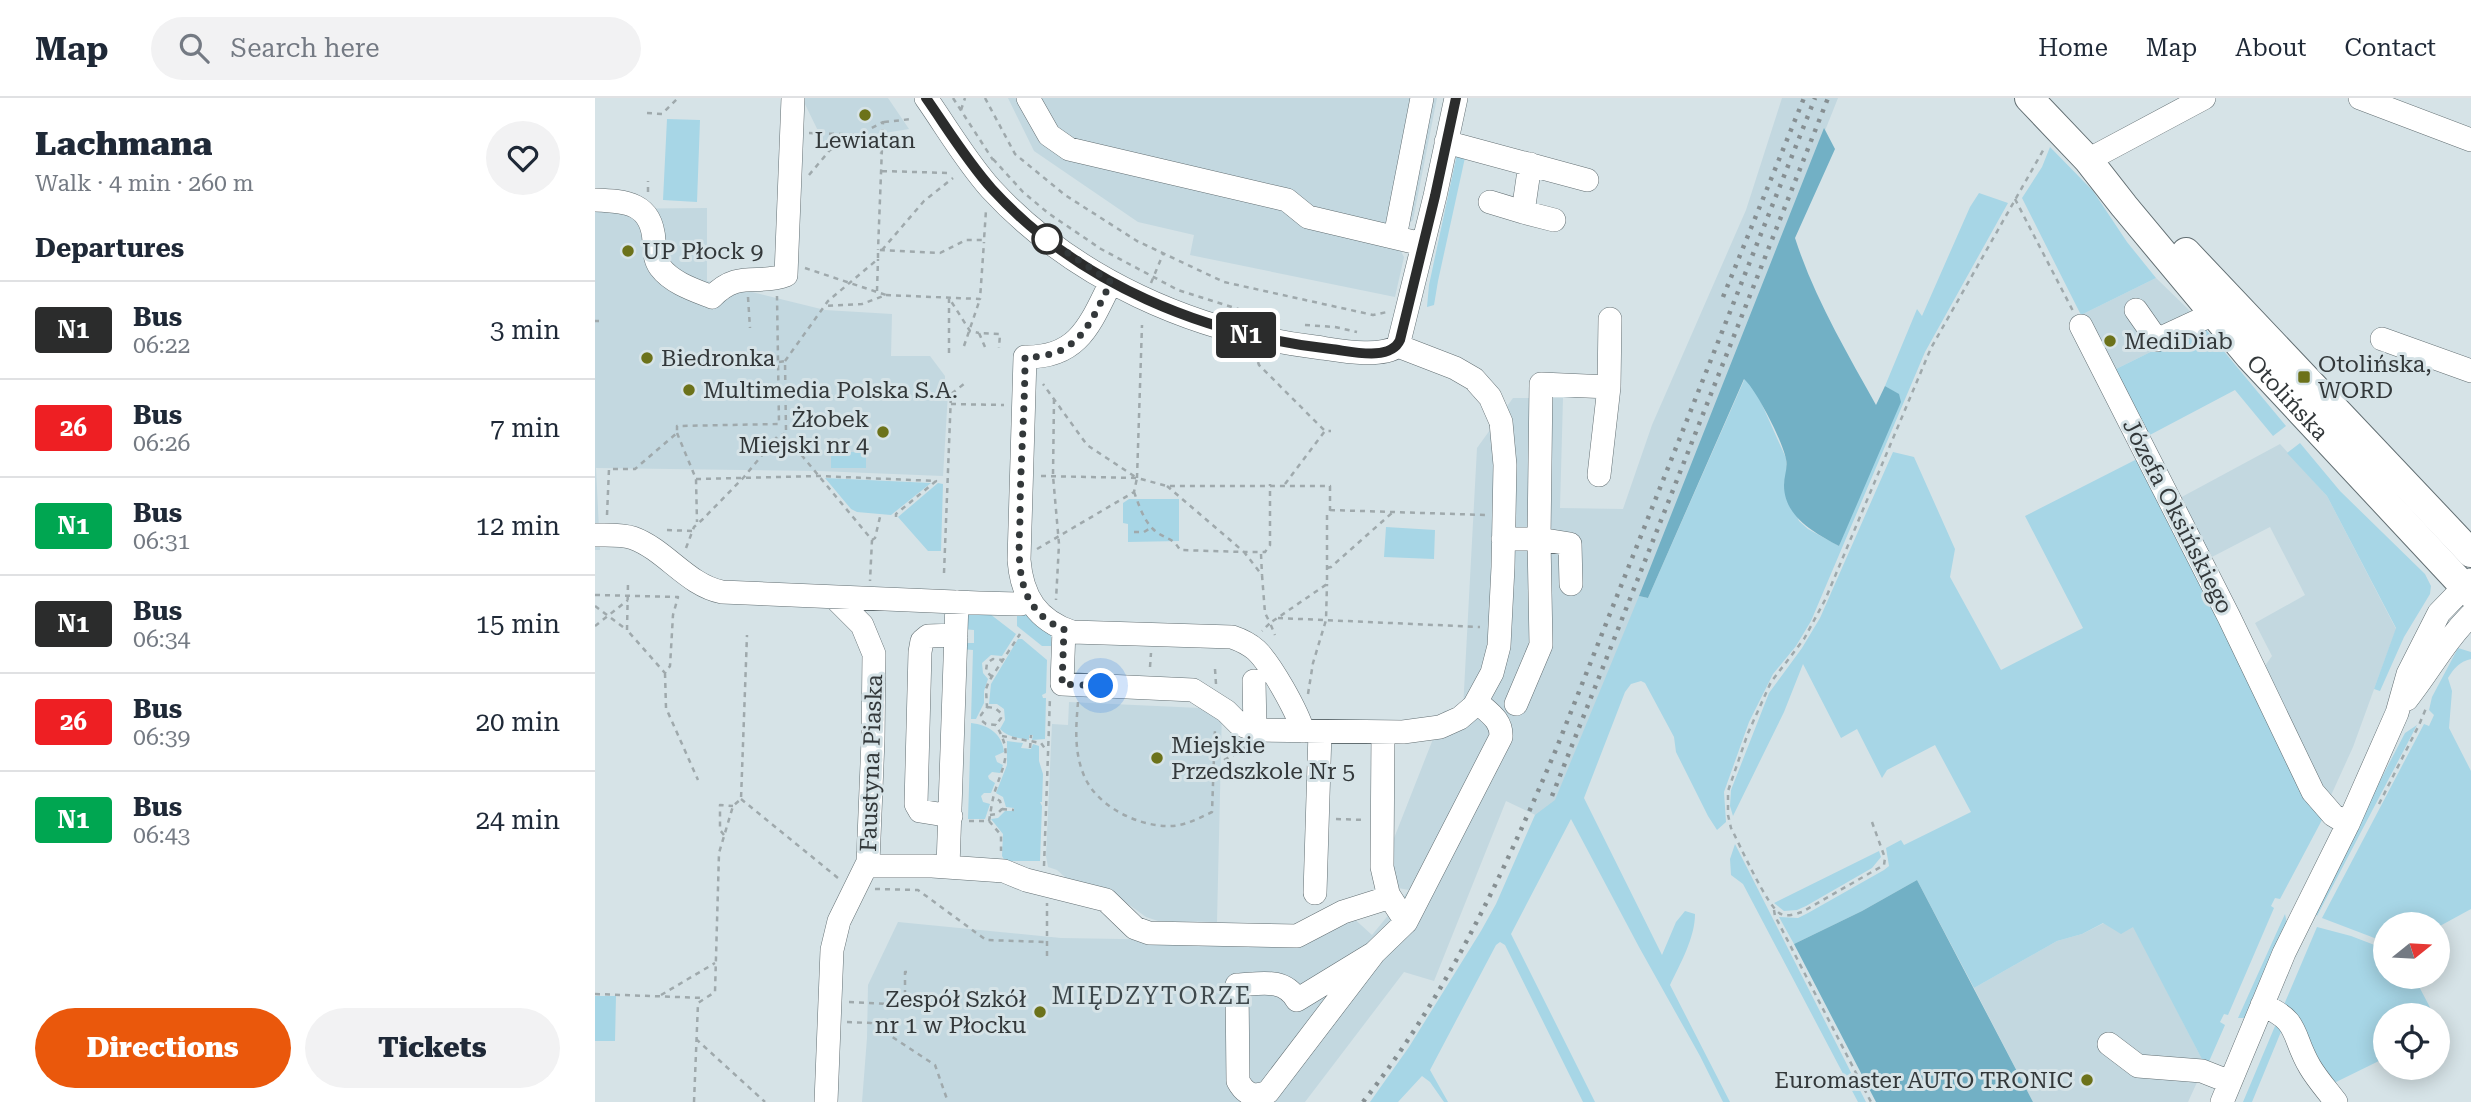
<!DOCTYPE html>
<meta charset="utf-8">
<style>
:root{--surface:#fff;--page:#f2f2f3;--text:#1f2937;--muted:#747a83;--line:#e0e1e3;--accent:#ea580c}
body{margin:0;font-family:"Roboto Serif",serif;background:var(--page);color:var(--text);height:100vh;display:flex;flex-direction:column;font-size:26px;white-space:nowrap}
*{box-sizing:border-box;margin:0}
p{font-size:23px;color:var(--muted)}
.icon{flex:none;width:38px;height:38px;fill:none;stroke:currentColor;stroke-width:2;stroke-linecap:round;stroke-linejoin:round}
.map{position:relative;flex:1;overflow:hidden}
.side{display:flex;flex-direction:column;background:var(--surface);width:595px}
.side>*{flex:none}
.badge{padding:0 14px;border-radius:5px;font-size:24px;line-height:46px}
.needle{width:46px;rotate:72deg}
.fabs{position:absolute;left:1778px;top:814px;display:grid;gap:14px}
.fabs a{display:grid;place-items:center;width:77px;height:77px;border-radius:50%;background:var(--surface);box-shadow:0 4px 18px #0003;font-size:35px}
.you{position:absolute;width:35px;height:35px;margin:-18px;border:5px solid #fff;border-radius:50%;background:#1a73e8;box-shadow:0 0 0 10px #1a73e833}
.map>.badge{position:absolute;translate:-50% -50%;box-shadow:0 0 0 4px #fff}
h2{padding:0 35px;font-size:26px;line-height:63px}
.round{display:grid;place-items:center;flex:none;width:74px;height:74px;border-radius:37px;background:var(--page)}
.summary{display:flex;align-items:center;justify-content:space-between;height:119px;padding:0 35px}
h1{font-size:33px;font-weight:800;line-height:52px}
.action{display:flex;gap:14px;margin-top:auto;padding:14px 35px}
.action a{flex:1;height:80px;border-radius:42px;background:var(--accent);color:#fff;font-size:28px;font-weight:800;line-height:80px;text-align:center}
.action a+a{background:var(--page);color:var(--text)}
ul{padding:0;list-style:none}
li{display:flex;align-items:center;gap:21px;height:98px;padding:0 35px;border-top:2px solid var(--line)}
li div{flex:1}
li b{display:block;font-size:26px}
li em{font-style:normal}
li .badge{min-width:77px;font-weight:700;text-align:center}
header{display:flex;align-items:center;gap:42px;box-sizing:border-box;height:98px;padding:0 35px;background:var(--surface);border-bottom:2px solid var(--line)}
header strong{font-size:33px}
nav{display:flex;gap:38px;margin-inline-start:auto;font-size:24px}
.search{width:490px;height:63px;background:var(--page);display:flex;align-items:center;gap:18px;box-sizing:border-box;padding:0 24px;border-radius:38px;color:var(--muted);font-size:26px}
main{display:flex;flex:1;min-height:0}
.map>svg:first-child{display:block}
</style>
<header>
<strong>Map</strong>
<div class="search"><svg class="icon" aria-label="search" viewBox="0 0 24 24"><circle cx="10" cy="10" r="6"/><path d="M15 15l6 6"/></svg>Search here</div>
<nav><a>Home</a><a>Map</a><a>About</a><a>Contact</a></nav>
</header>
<main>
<section class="side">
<div class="summary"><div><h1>Lachmana</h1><p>Walk · 4 min · 260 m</p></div><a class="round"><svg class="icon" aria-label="heart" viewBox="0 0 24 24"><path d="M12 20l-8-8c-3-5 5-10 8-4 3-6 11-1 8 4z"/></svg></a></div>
<h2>Departures</h2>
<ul>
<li><span class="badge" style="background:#2b2c2c;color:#fff">N1</span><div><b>Bus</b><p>06:22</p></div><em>3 min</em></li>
<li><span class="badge" style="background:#ee1f23;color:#fff">26</span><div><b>Bus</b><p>06:26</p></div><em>7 min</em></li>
<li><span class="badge" style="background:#00a651;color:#fff">N1</span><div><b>Bus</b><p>06:31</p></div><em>12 min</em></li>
<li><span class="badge" style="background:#2b2c2c;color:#fff">N1</span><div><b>Bus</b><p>06:34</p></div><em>15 min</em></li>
<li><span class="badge" style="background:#ee1f23;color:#fff">26</span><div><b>Bus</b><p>06:39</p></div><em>20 min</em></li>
<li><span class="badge" style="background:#00a651;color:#fff">N1</span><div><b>Bus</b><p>06:43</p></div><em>24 min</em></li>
</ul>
<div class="action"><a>Directions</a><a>Tickets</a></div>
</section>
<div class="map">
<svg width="1876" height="1004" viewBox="0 0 1876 1004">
<rect width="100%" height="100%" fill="#d6e3e7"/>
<path fill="#c3d8e0" d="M207,0H293L314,31L229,45Z
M413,0H842L818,122L808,130L803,148L809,159L800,199L595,157L599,137L543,124L439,53Z
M1187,0H1243L955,724L911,703L839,883L809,874L710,1004H267L272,940L273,887L303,824L466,840L701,844L755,817L777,837L814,792L781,786L849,613L868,611L882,350L918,300H968L965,410L1028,411L1057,327L1151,112Z
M112,110V183L230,212L297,216L296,258H335L350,278V293L353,295L348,378L224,373L1,370L5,452H0V111Z
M1561,180L1592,210L1608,228L1515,274L1486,217Z
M1685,346L1732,398L1801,531L1758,649L1733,704L1667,572L1677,558L1660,525L1710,497L1675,429L1613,461L1583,401Z
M474,604L627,611L622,824L563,823L551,819L511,790L471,780L462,772L453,769L451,758L457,626L473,627Z
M1509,825L1539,829L1610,967L1593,1004H1438L1379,890L1462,843L1487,836Z"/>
<path fill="#a7d6e6" d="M72,21L105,22L102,104L68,102Z
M1455,49L1498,93L1532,144L1561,180L1486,217L1427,100L1447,69Z
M871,55L843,183L839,207L832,209L834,187L862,56Z
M1384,95L1413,105L1330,254L1216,523L1201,548L1178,576L1154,624L1129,694L1131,724L1122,732L1113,718L1081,654L1079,639L1050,585L1046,583L1036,586L1030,594L989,700L1067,857L1081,824L1090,813L1100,816C1100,840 1085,866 1075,887L1135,1004H1128L1105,958L1044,849L976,721L916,836L1000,1004H988L910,847L905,844L901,847L835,972L853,1004H849L835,984L827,978L803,1004H775L814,949L886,833L901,806L940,717L960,702L1044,498L1053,500L1150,280L1160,291L1191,360L1192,373L1189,386L1204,423L1213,431L1244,448L1303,296L1290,288L1322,211L1327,218L1375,109Z
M1608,228L1691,328L1678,338L1640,292L1551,339L1515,274Z
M1705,345L1745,393L1830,476L1836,488L1835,496L1809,539L1785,593L1779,591L1801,530L1732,398L1692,355Z
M236,354H271V370H236Z
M1298,354L1319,359L1360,451L1355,479L1406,572L1488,530L1430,418L1546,359L1728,720L1685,801L1680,800L1676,808L1679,810L1633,917L1629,916L1625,924L1630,927L1612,968L1610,967L1538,829L1526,836L1508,825L1487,836L1462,843L1379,890L1322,782L1267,813L1199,846L1184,819L1203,820L1213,815L1289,772L1294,768L1291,750L1306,742L1309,747L1376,714L1340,647L1292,672L1287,680L1262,631L1246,640L1208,566L1189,614L1138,718L1135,708L1136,692L1174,595L1207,550L1225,520Z
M230,380L336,385L296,417L262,414L256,411Z
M343,385L348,386L346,453H333L303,419Z
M534,401H584V443L533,444V426L528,425V405Z
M791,429L840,432L839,461L789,459Z
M422,511L435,512L456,531V548H447L422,528Z
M374,515L395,516L421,536L407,558L396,557L387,565L388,575L393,581L389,593V605L381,621H376L378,552L366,551L367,545H379V532L367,531L368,519Z
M423,541H427L452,562L451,595L447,597L448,600H451L450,641L437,642L438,637H434V642C423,640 413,639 405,631L410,622L409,611L402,606H394L396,586Z
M1863,550L1876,554V561C1864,564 1859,570 1853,580L1857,593L1854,630L1876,673V811L1843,829V826H1790V844L1727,820L1829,626L1834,628L1839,617L1834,612L1837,599Z
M376,625C393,627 407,635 409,654L400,658L402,664L408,667L405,675L397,674L393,678L394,681L400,685L396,695H389L386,698L388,704L395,706L390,721H373Z
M1822,627L1722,818L1718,811L1810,635Z
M412,643L428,645L426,650L436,651L438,646L444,648V663L448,676L447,704H445L447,708L445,763H410L407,758L408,736L396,721L403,720L410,713H419V710L411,709L408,699L401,695L412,667Z
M1140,746L1271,1004H1263L1148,786L1136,777L1135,761Z
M1284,753L1286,759L1277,770L1211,808L1202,812L1189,813L1179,805Z
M1690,816L1692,825L1650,920H1643Z
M1722,829L1756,838L1790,851V878L1819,879L1839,917H1790V960L1737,986L1688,909Z
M0,898H21L20,943H0Z
M1683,921L1690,924L1657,1004H1648Z"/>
<path fill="#72b0c5" d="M1229,30L1240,51L1200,140C1219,199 1251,253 1281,307L1290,288L1304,296L1306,304L1244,448C1220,435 1189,419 1189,387C1189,378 1193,370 1191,361C1188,344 1161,291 1149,281L1053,500L1044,498Z
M1322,782L1438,1004H1281L1199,846L1267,813Z"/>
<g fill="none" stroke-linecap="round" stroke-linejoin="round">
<defs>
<path id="minor" d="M331,0C352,30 371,63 396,91C479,181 599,234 720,249C742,252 784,261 803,248
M433,0L454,37L474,51L692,102L713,119L827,146
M1765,0L1876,42
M851,44L992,82
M1493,62L1609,0
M0,102C31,103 57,105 59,143C60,152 59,161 65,169C77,185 99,192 117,199C144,171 163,188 191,177L198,0
M895,104L928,114L935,66
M928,114L959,122
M800,139L827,0
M516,184C495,226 484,260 430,259L424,462C427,499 442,522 477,534L637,539C646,542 654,546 661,552C676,566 702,613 708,633
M1541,212L1562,242L1618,216
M1486,228L1634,519L1718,694L1738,717L1753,726
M1787,241L1876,273
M803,248L840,98L861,0
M1004,377L1014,289
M0,437C12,437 27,436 38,440C71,452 92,487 127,494L384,505L426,506L434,502
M908,441H944L946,547L921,606
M976,486L975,446L944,441L946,286L1014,289L1015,221
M469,531L467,586L598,592L631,613L644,626L660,632
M659,583L660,632L808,634L845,629L865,620L879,608L897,575L904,548L908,469L910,367L906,324L895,299L879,281L860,270L803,248
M1812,601C1835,572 1849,544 1876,517
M356,718L325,713L321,706L325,554L327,543L333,538L361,537
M273,768H337L409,773L431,782L511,802L540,830L554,835L702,838L748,814L786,802L793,795L787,769L788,634
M353,769L362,504
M720,795L725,634
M811,824L906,639C907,622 894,615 882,604
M779,855L702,902C689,879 665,886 642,887L643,983C650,996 658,1000 673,994L779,855L811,824L793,796
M1667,907C1706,923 1696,937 1715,969C1722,981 1732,992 1741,1004
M1514,946L1543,968L1607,973L1635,984
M231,1004L237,852L244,823L273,764L278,642L279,556L267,527L240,500
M1627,1004L1689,855L1753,726L1802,615L1813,576L1844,515L1876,482"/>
<g id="major">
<path id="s1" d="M1434,0L1493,62L1529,108L1654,258L1876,496"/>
<path d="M1591,154L1876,455"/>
</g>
</defs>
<use href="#minor" stroke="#626e72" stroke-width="24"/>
<use href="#major" stroke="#626e72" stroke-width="30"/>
<path stroke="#9fa9ac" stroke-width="2.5" stroke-dasharray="5 5" stroke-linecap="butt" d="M358,0L398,62
M390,0L420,56L470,97L542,143L629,184L778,217L792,214
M366,12L370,0
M52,15L67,16L83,0
M289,24L317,21
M214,35L272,37L286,55
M398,61L428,94L453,115L506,151L583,192L662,217L686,223
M287,73L354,75
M214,77L235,52L288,24L283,152
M53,94V83
M1420,101L1478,213
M287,152L329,103L358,80
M210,170L291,197L267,206L229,208
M556,185L568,156
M282,193L283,161
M291,197L385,201L389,144
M153,199L155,230
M0,223H4
M710,227L740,229L762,234
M369,248L385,201
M390,249L384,235L405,236L404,250
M354,255V200L375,233L384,235
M190,263L233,203L283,161V152L345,155L371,142H389L391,112
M184,264L190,263L191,333L189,336
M663,264L664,267L730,333H736
M459,301L458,378L464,446L461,502
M356,306L409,307
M82,335L101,381L102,424
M446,378L542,380L572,388H735V412L732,417V486L675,525L680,537
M542,380L547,227
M101,381L224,378L341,383L301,416V421
M690,386L730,333
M572,388L649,454H670L675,447V386
M539,394C544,407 548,421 558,431C568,441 577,438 585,452L649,454L667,477L670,515L675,525L667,533
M735,412L891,417
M12,417L14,371H40L82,335V328L184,326L182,198
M72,432L97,433
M539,434H549L557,429
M277,442L280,440L285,419
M91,450L99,429L108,421L149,379L182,339L189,336L277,442L275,483
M442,451L539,394L542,380L492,347L448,286
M666,456L667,477
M732,470L736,469L798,414
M349,475L356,296L369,286
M0,497L83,499L78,517L75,568L70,575L32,532
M0,508L32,532L33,485
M683,520L885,529
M0,528L33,502
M555,569L556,555
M620,571L621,586
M70,575L71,610L103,682
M397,579L391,573L392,565L398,561L408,562
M713,596L718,565L731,522L732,486
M483,604C481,628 479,652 488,675C499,706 539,727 571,728C588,729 602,721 617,714L620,631
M392,609L400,610L406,615V620L401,627
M407,638L446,645L451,652
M435,650L436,637
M629,662L648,652L651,647
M146,701L243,780
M1784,706L1824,627L1832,608
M407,711L419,712
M395,717L402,716L407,711L405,703L399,699
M741,721L770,722
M374,723H394C396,713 397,701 401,690C410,663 417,654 401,627L391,626L387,623L386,617L392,609L391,591L394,583L425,536
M394,723L406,737V753
M1277,724L1290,760L1289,767L1207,814C1201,816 1192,819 1186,816C1173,811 1144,745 1136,730L1133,717V693L1153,635L1176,584L1209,541L1230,502L1336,250L1450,49
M129,737L125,732V707L138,708
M449,768L455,599
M280,791L323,792L391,842L452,844
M1179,812L1180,818L1276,1004
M452,858V805
M0,896L110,900
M66,897L120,865
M254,904L310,907L338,911
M310,907V874H317
M252,924L276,925L340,967L353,1004
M101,941L170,1004
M99,1004L103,905L120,894L124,755L138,708L146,701L152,537"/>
<use href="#minor" stroke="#fff" stroke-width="23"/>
<use href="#major" stroke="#fff" stroke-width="28"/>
<path stroke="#868f92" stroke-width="4.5" stroke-dasharray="3.5 7" stroke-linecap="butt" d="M1128,199L1209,0
M957,698L1233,0
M768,1004C853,896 909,774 962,649L1220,0"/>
</g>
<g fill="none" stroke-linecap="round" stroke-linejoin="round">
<defs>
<path id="line" d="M331,0C352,30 372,63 397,91C484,186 609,237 736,251C755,253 795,264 805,242L840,98L861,0"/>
</defs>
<use href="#line" stroke="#fff" stroke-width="16"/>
<use href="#line" stroke="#2b2c2c" stroke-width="10"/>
<path stroke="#33383a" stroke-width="7" stroke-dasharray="0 12.6" d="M452,141L516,184C495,225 484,260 430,259C430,313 425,367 425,421C424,446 422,471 431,495C439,513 452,525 469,531L467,586L506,588"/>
</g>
<g fill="#6c721a" stroke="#d6e3e7" stroke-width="2.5">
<circle cx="270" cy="17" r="7"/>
<circle cx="33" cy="153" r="7"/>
<circle cx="1515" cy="243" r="7"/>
<circle cx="52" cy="260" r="7"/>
<rect x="1702" y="272" width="14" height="14" rx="3.5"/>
<circle cx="94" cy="292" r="7"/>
<circle cx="288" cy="334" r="7"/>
<circle cx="562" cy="660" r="7"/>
<circle cx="445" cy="914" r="7"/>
<circle cx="1492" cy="982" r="7"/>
</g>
<circle fill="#fff" stroke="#2b2c2c" stroke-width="3.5" cx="452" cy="141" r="14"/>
<g text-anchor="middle" stroke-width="6" stroke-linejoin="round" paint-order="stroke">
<g font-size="23" fill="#33383a" stroke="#d6e3e7" text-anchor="start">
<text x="270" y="50" text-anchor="middle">Lewiatan</text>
<text x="47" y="161">UP Płock 9</text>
<text x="1529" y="251">MediDiab</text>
<text x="66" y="268">Biedronka</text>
<text x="1723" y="274">Otolińska,<tspan x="1723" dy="26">WORD</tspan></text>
<text x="108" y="300">Multimedia Polska S.A.</text>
<text x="274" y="329" text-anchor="end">Żłobek<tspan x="274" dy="26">Miejski nr 4</tspan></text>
<text x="576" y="655">Miejskie<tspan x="576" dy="26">Przedszkole Nr 5</tspan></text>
<text x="431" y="909" text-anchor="end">Zespół Szkół<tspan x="431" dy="26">nr 1 w Płocku</tspan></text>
<text x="1478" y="990" text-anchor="end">Euromaster AUTO TRONIC</text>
</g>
<g font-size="23" fill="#33383a" stroke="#d6e3e7">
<text dy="8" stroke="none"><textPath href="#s1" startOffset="396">Otolińska</textPath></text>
<text transform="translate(1583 418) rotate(63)" y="8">Józefa Oksińskiego</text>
<text transform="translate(276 665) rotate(-88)" y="8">Faustyna Piaska</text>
</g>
<g font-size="24" letter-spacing="2" fill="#3e484c" stroke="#d6e3e7">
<text x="557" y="906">MIĘDZYTORZE</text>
</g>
</g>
</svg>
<div class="fabs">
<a><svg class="needle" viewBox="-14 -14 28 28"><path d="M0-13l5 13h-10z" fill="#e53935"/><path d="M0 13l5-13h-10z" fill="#747a83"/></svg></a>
<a><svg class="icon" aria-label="locate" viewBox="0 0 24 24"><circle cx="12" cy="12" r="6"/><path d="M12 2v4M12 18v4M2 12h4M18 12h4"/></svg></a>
</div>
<div class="you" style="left:506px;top:588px"></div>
<b class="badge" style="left:651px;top:237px;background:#2b2c2c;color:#fff">N1</b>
</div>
</main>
